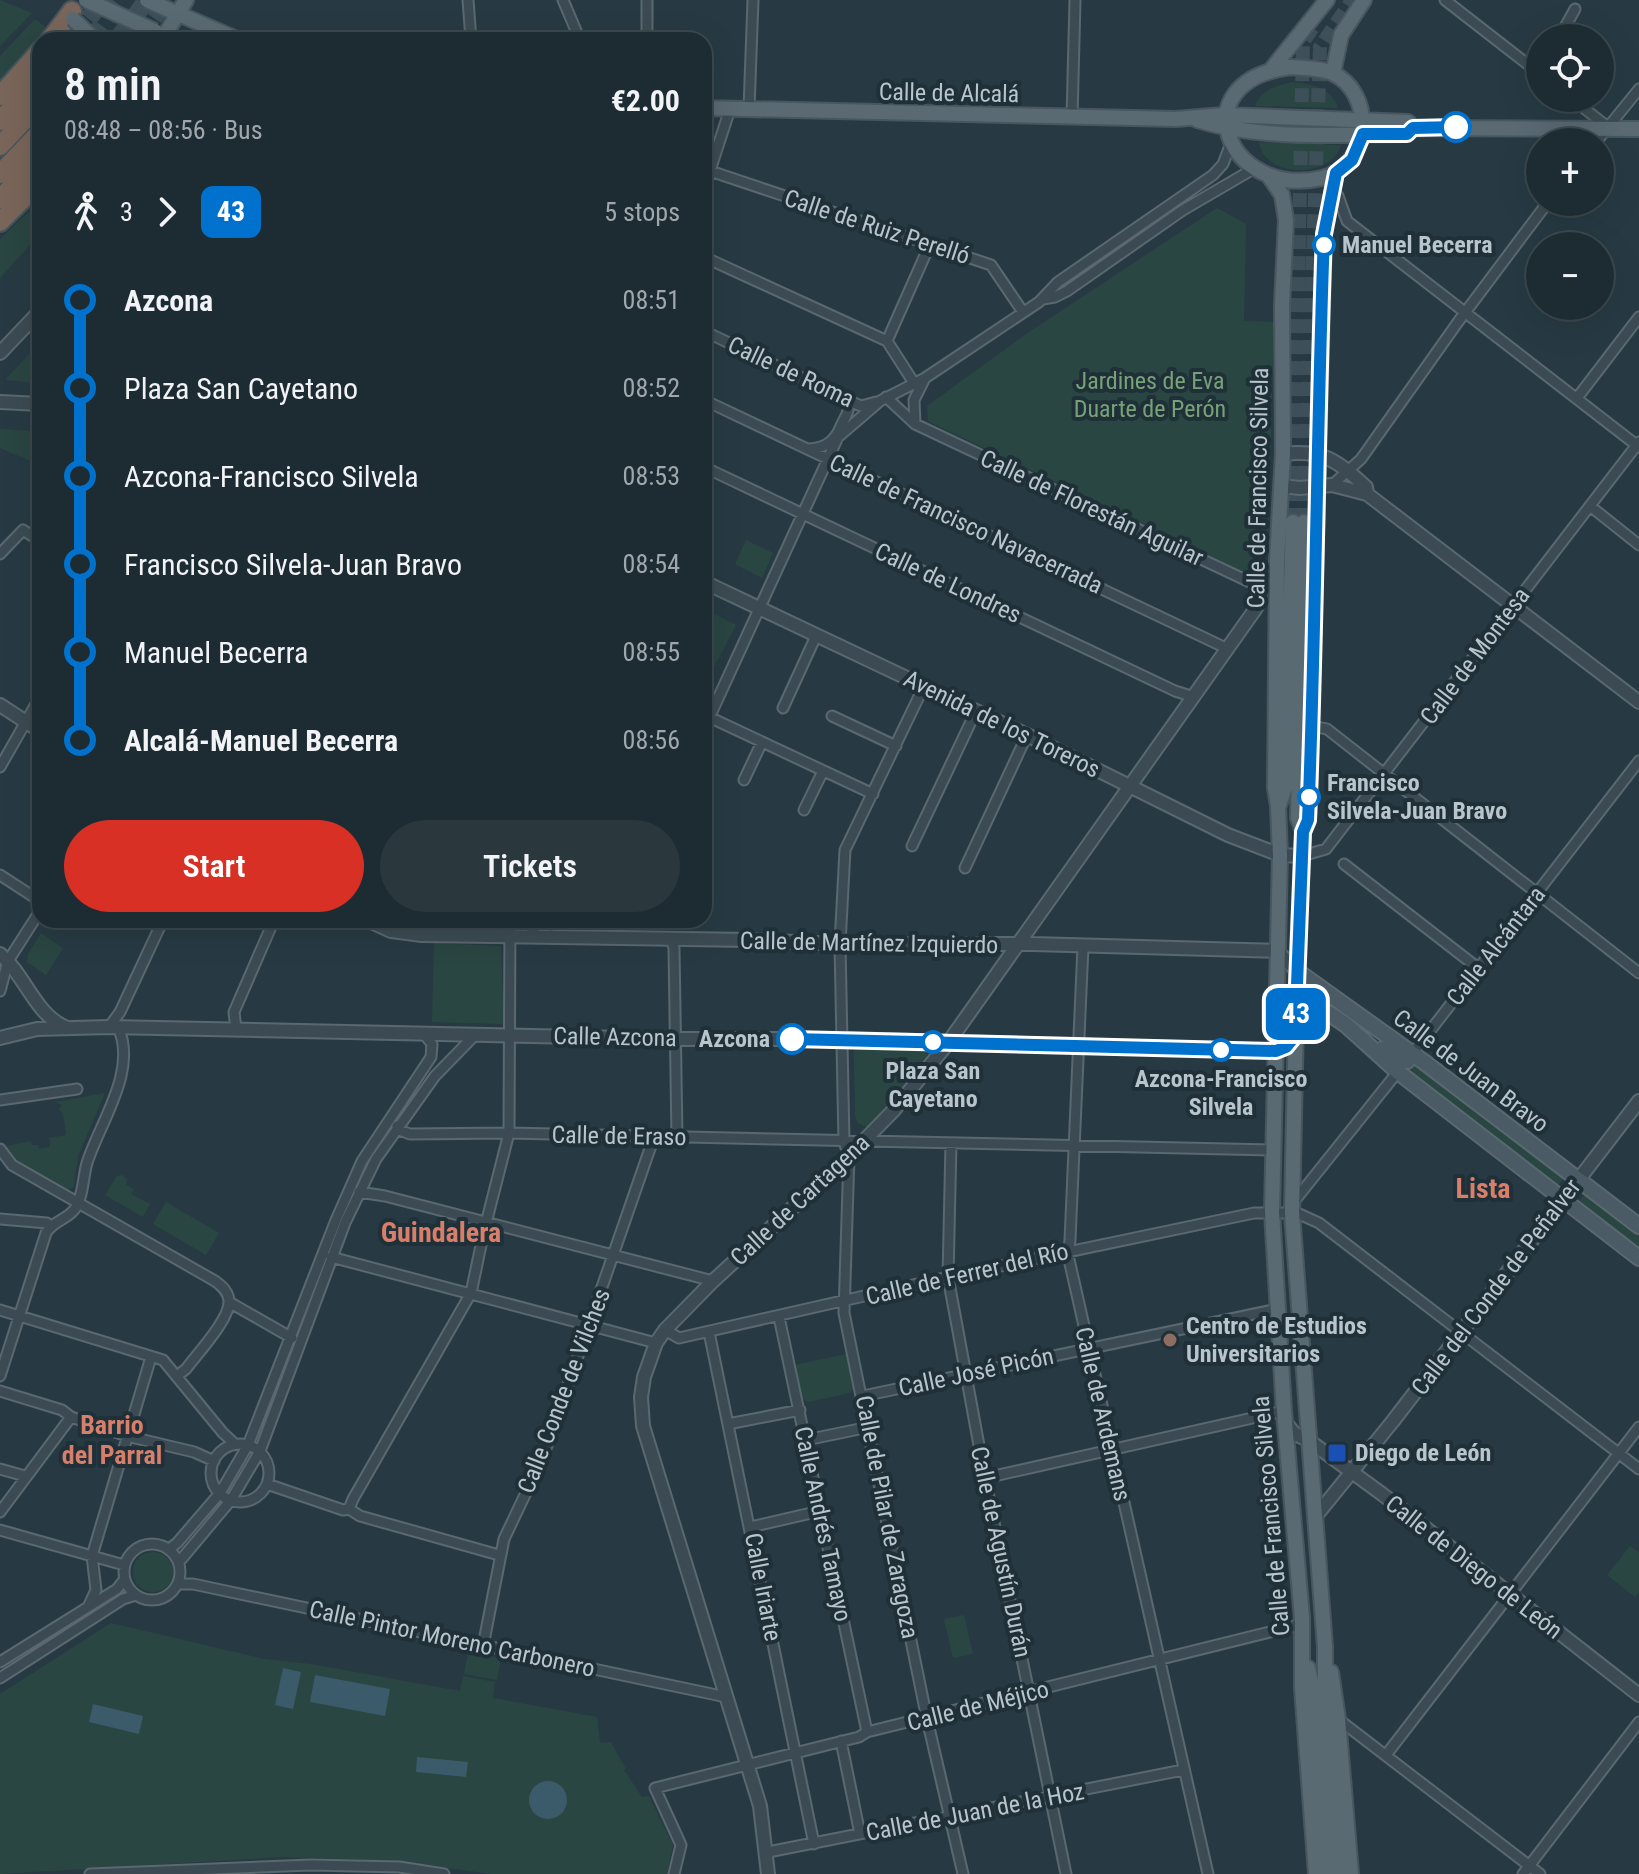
<!DOCTYPE html>
<meta charset="utf-8">
<style>
:root{--surface:#1d2c32;--page:#2a383e;--text:#f1f3f6;--muted:#a0a7ac;--line:#3b484d;--accent:#d93025}
body{margin:0;font-family:"Roboto Condensed",sans-serif;background:var(--page);color:var(--text);height:100vh;display:flex;flex-direction:column;font-size:30px;white-space:nowrap}
*{box-sizing:border-box;margin:0}
p{font-size:26px;color:var(--muted)}
.icon{flex:none;width:44px;height:44px;fill:none;stroke:currentColor;stroke-width:2;stroke-linecap:round;stroke-linejoin:round}
.map{position:relative;flex:1;overflow:hidden}
.details{position:absolute;left:32px;top:32px;width:680px;height:896px;display:flex;flex-direction:column;background:var(--surface);border-radius:24px;box-shadow:0 8px 32px #0002,0 0 0 2px var(--line)}
.details>*{flex:none}
.badge{padding:0 16px;border-radius:12px;font-size:28px;line-height:52px}
.controls{position:absolute;left:1526px;top:24px;display:grid;gap:16px}
.controls a{display:grid;place-items:center;width:88px;height:88px;border-radius:50%;background:var(--surface);box-shadow:0 8px 32px #0002,0 0 0 2px var(--line);font-size:40px}
.map>.badge{position:absolute;translate:-50% -50%;box-shadow:0 0 0 4px #fff}
.legs{display:flex;align-items:center;gap:12px;height:88px;padding:0 32px;font-size:26px}
.legs p{margin-inline-start:auto}
.headline{display:flex;align-items:center;justify-content:space-between;height:136px;padding:0 32px}
h1{font-size:44px;font-weight:600;line-height:60px}
.action{display:flex;gap:16px;margin-top:auto;padding:16px 32px}
.action a{flex:1;height:92px;border-radius:48px;background:var(--accent);color:#fff;font-size:32px;font-weight:600;line-height:92px;text-align:center}
.action a+a{background:var(--page);color:var(--text)}
ul{padding:0 32px;list-style:none}
li{display:flex;align-items:center;gap:28px;height:88px;font-size:30px}
li i{display:grid;place-items:center;width:12px;height:100%;margin:0 10px;background:currentColor}
li i::after{content:'';width:20px;height:20px;margin:-10px;border:6px solid;border-radius:50%;background:var(--surface)}
li p{margin-inline-start:auto}
li:first-child i{background:linear-gradient(#0000 50%,currentColor 0)}
li:last-child i{background:linear-gradient(currentColor 50%,#0000 0)}
.map>svg:first-child{display:block}
</style>
<div class="map">
<svg width="1639" height="1874" viewBox="0 0 1639 1874">
<rect width="100%" height="100%" fill="#273a43"/>
<path fill="#2a4642" d="M0,0L32,13L0,46Z
M35,19L50,30L0,86V56Z
M1292,82C1312,84 1331,87 1338,108L1255,106C1261,90 1276,86 1292,82Z
M1259,142L1341,145C1331,179 1264,179 1259,142Z
M40,201V234L0,278V239Z
M1217,208L1246,224L1244,321L1274,322L1268,537L1259,566L1248,574L928,421L927,406L1029,332Z
M38,344L40,384L7,380V378Z
M4,429L40,432V465L0,448V430Z
M746,540L773,553L762,578L735,564Z
M708,611L736,625L710,675L704,672V618Z
M41,933L63,948L46,975L27,962L28,954Z
M434,943L501,946L504,1024L432,1022Z
M854,1047L926,1050L928,1058L873,1123L866,1127L858,1123L855,1116Z
M1414,1063L1418,1064L1562,1174L1565,1178L1555,1187L1408,1071Z
M105,1093L78,1156L74,1187L67,1190L15,1161L4,1147L31,1141L32,1145H38L39,1149L50,1147L49,1138L66,1135L63,1113L59,1110L62,1105L55,1102Z
M122,1175L127,1179L126,1184L134,1190L131,1194L150,1204L143,1217L105,1195L116,1177Z
M1586,1193L1639,1234V1253L1576,1205Z
M166,1202L219,1233L206,1255L153,1224Z
M846,1354L853,1388L850,1393L808,1402L802,1398L795,1365Z
M1630,1546L1639,1552V1592L1635,1597L1607,1575Z
M133 1572a20 20 0 1 1 40 0a20 20 0 1 1-40 0Z
M964,1615L973,1654L953,1658L944,1619Z
M111,1623L264,1659L311,1664L460,1691L463,1676L495,1682L493,1698L597,1717L600,1743L611,1742L626,1769L624,1770L642,1797L649,1796L673,1845L667,1874H491L397,1861L285,1857L0,1874V1694Z
M468,1652L501,1658L497,1680L464,1674Z"/>
<path fill="#3b5a6a" d="M283,1668L301,1672L293,1709L275,1705Z
M315,1675L390,1689L385,1716L310,1702Z
M93,1704L143,1716L139,1734L89,1722Z
M417,1757L468,1762L466,1777L416,1772Z
M529 1800a19 19 0 1 1 38 0a19 19 0 1 1-38 0Z"/>
<g fill="none" stroke-linecap="round" stroke-linejoin="round">
<path stroke="#3d4f58" stroke-width="14" stroke-dasharray="14 7" stroke-linecap="butt" d="M1293,522L1303,42L1316,23
M1304,522L1320,47L1352,0"/>
<path stroke="#3d4f58" stroke-width="18" stroke-dasharray="18 9" stroke-linecap="butt" d="M72,40L103,0
M91,40L120,0
M117,40L147,0
M138,40L166,0"/>
<defs>
<path id="minor" d="M468,0L471,40
M563,0L580,40
M1445,0L1540,74
M1559,38L1575,9
M647,40V0
M1571,98L1609,128
M749,109L753,0
M1072,118L1075,0
M1596,142L1639,89
M710,171L991,265L1023,312
M704,189L730,109
M1332,191L1338,196L1347,221L1639,447
M704,257L887,341L914,383
M1043,299L1055,297L1067,291L1183,210L1255,168
M704,331L854,403L861,406L876,402
M887,341L930,244
M925,378L914,400L915,424L1254,584L1270,585
M886,397L915,424
M1577,398L1639,317
M704,400L1228,649
M809,449C826,448 835,441 841,426C845,416 851,412 847,400
M704,467L1175,691L1194,697
M1332,485L1361,459L1458,322L1548,202
M1590,506L1639,545
M0,554L23,530L40,541
M924,686L845,850L840,944L844,1142L849,1156L844,1313L927,1719L963,1874
M783,708L816,636
M832,716L896,746
M709,717L873,794
M704,729L838,437L880,401L925,378L1039,302L1058,282L1213,175L1223,164L1231,143
M1312,729L1317,727L1327,729L1639,973
M0,767L40,697
M744,780L762,742
M804,810L823,771
M912,846L976,711
M1302,856L1326,849L1639,442
M1344,864L1478,968
M965,868L1027,735
M0,875L40,901
M445,920L447,936
M545,920L551,926L567,921
M528,937L540,920
M671,940L674,948L677,1138
M1083,946L1070,1240L1068,1255L1208,1874
M0,991L8,961L40,911
M109,1027L120,1012L163,920
M236,1029L234,1012L274,920
M1409,1058L1639,761
M0,1100L77,1089
M397,1126L399,1130L410,1134L509,1133L1273,1150
M951,1143L948,1277L985,1478L1066,1874
M0,1149L12,1165L215,1281C222,1286 229,1292 229,1302C229,1320 197,1354 186,1369L178,1375
M359,1192L385,1196L713,1281
M1292,1204L1400,1069
M0,1219L47,1223L51,1226
M331,1257L656,1343
M229,1302L292,1338
M0,1310L163,1360L223,1433L235,1444
M779,1317L867,1732
M665,1330L679,1338L948,1277L1254,1213H1297L1319,1223L1639,1469
M709,1332L814,1844
M0,1376L46,1233C53,1221 66,1220 74,1210C83,1200 83,1176 87,1163C100,1122 138,1071 118,1027
M0,1391L62,1410L71,1417L127,1436L194,1452L214,1461
M863,1396L1278,1309
M728,1424L800,1410
M806,1440L869,1427
M211 1473a29 29 0 1 1 58 0a29 29 0 1 1-58 0Z
M0,1469L25,1476
M985,1478L1284,1411
M267,1484L343,1510L349,1509L360,1516L499,1555
M349,1509L353,1499L471,1293L484,1231L509,1133L510,920
M0,1512L71,1417
M751,1527L820,1511
M0,1530L124,1565
M124 1572a28 28 0 1 1 56 0a28 28 0 1 1-56 0Z
M169,1549L177,1543L220,1493L248,1445L336,1220L362,1161L431,1057L432,1044L423,1033
M179,1562L231,1500L260,1451L345,1223L376,1159L435,1076L475,1035
M178,1584H193L726,1697
M89,1605L96,1590L92,1556L151,1357
M483,1646L504,1539L543,1457L654,1137
M0,1662L117,1589L124,1580
M0,1678L123,1599L136,1595
M1338,1719L1540,1874
M841,1741L860,1834
M1386,1755L1639,1427
M768,1852L1183,1770
M90,1874L311,1865L399,1867L444,1874
M674,1874L681,1845L655,1788L859,1737L867,1732L1302,1624
M1523,1874L1639,1722"/>
<path id="tertiary" d="M0,353L40,311
M0,402L40,404
M1283,454C1324,449 1337,461 1366,487L1367,494L1639,702
M1282,486L1300,488L1332,485L1367,494
M704,582L1027,735L1228,835L1280,855L1302,856
M0,705L40,731
M367,920L391,931L422,935L750,940L840,944H1033L1277,951L1297,971
M0,954C25,975 35,1014 65,1027
M0,1038L37,1029L109,1027L675,1039H843L1276,1051L1286,1047L1295,1036
M1285,1422L1295,1434L1308,1440L1382,1494L1639,1695
M1315,1517L1393,1421L1639,1101
M768,1874L760,1806L643,1426L641,1397L644,1377L656,1343L665,1330L713,1281L849,1156L894,1110L948,1043L1254,611L1270,585L1274,570"/>
<path id="secondary" d="M1297,971L1424,1062L1639,1226
M1295,1036L1317,1013L1330,1014L1346,1025L1398,1072L1639,1258
M1383,1049L1407,1061"/>
<path id="primary" d="M167,9L239,40
M162,40L186,0
M1290,67C1303,68 1321,68 1332,73C1376,93 1371,166 1322,178C1228,200 1179,82 1290,67Z
M1271,70L1327,0
M1333,73L1341,35L1364,0
M704,108L1176,119L1224,115L1408,122L1413,128
M1197,120C1264,141 1337,134 1407,134L1413,128L1639,129
M1269,176L1282,195L1286,220L1282,305L1283,454L1277,560L1275,788L1278,806L1280,855L1272,1212L1284,1411L1302,1618V1687L1316,1874
M1304,522L1298,818L1303,832L1297,971L1292,1213L1325,1647V1689L1338,1874
M1279,805L1285,787L1293,522
M1303,832L1308,820L1309,797L1324,234L1336,173
M1308,1668L1312,1686L1328,1874
M1331,1672L1338,1719L1351,1874"/>
<path id="motorway" d="M50,40L72,11
M0,96L40,51
M0,121L40,77
M0,146L40,103
M0,174L40,132
M0,199L40,157
M0,222L40,182"/>
</defs>
<use href="#minor" stroke="#5a6870" stroke-width="13"/>
<use href="#tertiary" stroke="#5a6870" stroke-width="16"/>
<use href="#secondary" stroke="#5a6870" stroke-width="18"/>
<use href="#primary" stroke="#48575f" stroke-width="18"/>
<use href="#motorway" stroke="#46555d" stroke-width="22"/>
<use href="#minor" stroke="#3c4b53" stroke-width="9"/>
<use href="#tertiary" stroke="#3c4b53" stroke-width="12"/>
<use href="#secondary" stroke="#4a5b66" stroke-width="14"/>
<use href="#primary" stroke="#5a6a73" stroke-width="14"/>
<use href="#motorway" stroke="#796559" stroke-width="18"/>
<defs>
<path id="primary-bridge" d="M86,0L155,31
M147,0L167,9
M73,19L95,40"/>
</defs>
<use href="#primary-bridge" stroke="#48575f" stroke-width="18" stroke-linecap="butt"/>
<use href="#primary-bridge" stroke="#5a6a73" stroke-width="14"/>
</g>
<g fill="none" stroke-linecap="round" stroke-linejoin="round">
<defs>
<path id="line-1" d="M792,1039L1276,1051L1286,1047L1295,1036L1303,832L1308,820L1309,797C1316,609 1317,422 1324,234L1336,173L1352,160L1363,134H1407L1413,128L1456,127"/>
</defs>
<use href="#line-1" stroke="#fff" stroke-width="18"/>
<use href="#line-1" stroke="#0072ce" stroke-width="12"/>
</g>
<g fill="#fff" stroke="#0072ce" stroke-width="4">
<circle cx="1456" cy="127" r="14"/>
<circle cx="1324" cy="245" r="10"/>
<circle cx="1309" cy="797" r="10"/>
<circle cx="792" cy="1039" r="14"/>
<circle cx="933" cy="1042" r="10"/>
<circle cx="1221" cy="1050" r="10"/>
</g>
<circle fill="#8d6e63" stroke="#203038" stroke-width="3" cx="1170" cy="1340" r="8"/>
<rect fill="#1a4fb4" stroke="#203038" stroke-width="3" x="1327" y="1443" width="20" height="20" rx="4"/>
<g text-anchor="middle" stroke-width="8" stroke-linejoin="round" paint-order="stroke">
<g font-size="24" fill="#b9c5cc" stroke="#203038">
<text transform="translate(949 93) rotate(1)" y="8">Calle de Alcalá</text>
<text transform="translate(877 227) rotate(18)" y="8">Calle de Ruiz Perelló</text>
<text transform="translate(791 372) rotate(25)" y="8">Calle de Roma</text>
<text transform="translate(1258 488) rotate(-89)" y="8">Calle de Francisco Silvela</text>
<text transform="translate(1092 508) rotate(25)" y="8">Calle de Florestán Aguilar</text>
<text transform="translate(966 524) rotate(25)" y="8">Calle de Francisco Navacerrada</text>
<text transform="translate(948 583) rotate(25)" y="8">Calle de Londres</text>
<text transform="translate(1475 656) rotate(-53)" y="8">Calle de Montesa</text>
<text transform="translate(1002 724) rotate(26)" y="8">Avenida de los Toreros</text>
<text transform="translate(869 943) rotate(1)" y="8">Calle de Martínez Izquierdo</text>
<text transform="translate(1496 946) rotate(-52)" y="8">Calle Alcántara</text>
<text transform="translate(615 1037) rotate(1)" y="8">Calle Azcona</text>
<text transform="translate(1471 1071) rotate(37)" y="8">Calle de Juan Bravo</text>
<text transform="translate(619 1136) rotate(1)" y="8">Calle de Eraso</text>
<text transform="translate(800 1200) rotate(-43)" y="8">Calle de Cartagena</text>
<text transform="translate(967 1274) rotate(-13)" y="8">Calle de Ferrer del Río</text>
<text transform="translate(1496 1287) rotate(-53)" y="8">Calle del Conde de Peñalver</text>
<text transform="translate(976 1372) rotate(-12)" y="8">Calle José Picón</text>
<text transform="translate(564 1391) rotate(-69)" y="8">Calle Conde de Vilches</text>
<text transform="translate(1103 1414) rotate(77)" y="8">Calle de Ardemans</text>
<text transform="translate(1271 1516) rotate(-95)" y="8">Calle de Francisco Silvela</text>
<text transform="translate(887 1517) rotate(79)" y="8">Calle de Pilar de Zaragoza</text>
<text transform="translate(823 1524) rotate(78)" y="8">Calle Andrés Tamayo</text>
<text transform="translate(1001 1552) rotate(78)" y="8">Calle de Agustín Durán</text>
<text transform="translate(1474 1567) rotate(38)" y="8">Calle de Diego de León</text>
<text transform="translate(763 1587) rotate(79)" y="8">Calle Iriarte</text>
<text transform="translate(452 1639) rotate(12)" y="8">Calle Pintor Moreno Carbonero</text>
<text transform="translate(978 1706) rotate(-14)" y="8">Calle de Méjico</text>
<text transform="translate(975 1812) rotate(-11)" y="8">Calle de Juan de la Hoz</text>
</g>
<g font-size="24" font-weight="bold" fill="#b9c5cc" stroke="#203038" text-anchor="start">
<text x="1342" y="253">Manuel Becerra</text>
<text x="1327" y="791">Francisco<tspan x="1327" dy="28">Silvela-Juan Bravo</tspan></text>
<text x="770" y="1047" text-anchor="end">Azcona</text>
<text x="933" y="1079" text-anchor="middle">Plaza San<tspan x="933" dy="28">Cayetano</tspan></text>
<text x="1221" y="1087" text-anchor="middle">Azcona-Francisco<tspan x="1221" dy="28">Silvela</tspan></text>
</g>
<g font-size="24" fill="#77a277" stroke="#203038">
<text x="1150" y="389">Jardines de Eva<tspan x="1150" dy="28">Duarte de Perón</tspan></text>
</g>
<g font-size="24" font-weight="bold" fill="#b9c5cc" stroke="#203038" text-anchor="start">
<text x="1186" y="1334">Centro de Estudios<tspan x="1186" dy="28">Universitarios</tspan></text>
<text x="1355" y="1461">Diego de León</text>
</g>
<g font-size="26" font-weight="bold" fill="#d77f6a" stroke="#203038">
<text x="112" y="1434">Barrio<tspan x="112" dy="30">del Parral</tspan></text>
</g>
<g font-size="28" font-weight="bold" fill="#d77f6a" stroke="#203038">
<text x="1483" y="1198">Lista</text>
<text x="441" y="1242">Guindalera</text>
</g>
</g>
</svg>
<div class="controls">
<a><svg class="icon" aria-label="locate" viewBox="0 0 24 24"><circle cx="12" cy="12" r="6"/><path d="M12 2v4M12 18v4M2 12h4M18 12h4"/></svg></a>
<a>+</a>
<a>−</a>
</div>
<b class="badge" style="left:1296px;top:1014px;background:#0072ce;color:#fff">43</b>
<section class="details">
<div class="headline"><div><h1>8 min</h1><p>08:48 – 08:56 · Bus</p></div><b>€2.00</b></div>
<div class="legs"><svg class="icon" aria-label="walk" viewBox="0 0 24 24"><circle cx="13" cy="4" r="2"/><path d="M13 8l-2 6 4 7M11 14l-3 7M7 12l3-4h3l4 4"/></svg>3<svg class="icon" aria-label="forward" viewBox="0 0 24 24"><path d="M9 5l7 7-7 7"/></svg><b class="badge" style="background:#0072ce;color:#fff">43</b><p>5 stops</p></div>
<ul>
<li><i style="color:#0072ce"></i><b>Azcona</b><p>08:51</p></li>
<li><i style="color:#0072ce"></i><span>Plaza San Cayetano</span><p>08:52</p></li>
<li><i style="color:#0072ce"></i><span>Azcona-Francisco Silvela</span><p>08:53</p></li>
<li><i style="color:#0072ce"></i><span>Francisco Silvela-Juan Bravo</span><p>08:54</p></li>
<li><i style="color:#0072ce"></i><span>Manuel Becerra</span><p>08:55</p></li>
<li><i style="color:#0072ce"></i><b>Alcalá-Manuel Becerra</b><p>08:56</p></li>
</ul>
<div class="action"><a>Start</a><a>Tickets</a></div>
</section>
</div>
